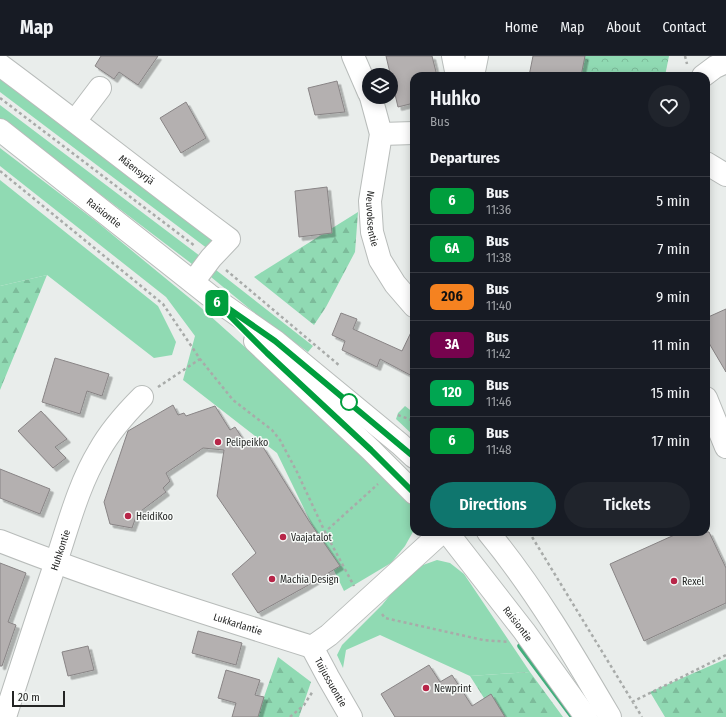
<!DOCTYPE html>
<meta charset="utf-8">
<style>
:root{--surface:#171b24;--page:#20242c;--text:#f1f3f6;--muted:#9ea1a6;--line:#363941;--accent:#0f766e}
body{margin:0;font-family:"Fira Sans Condensed",sans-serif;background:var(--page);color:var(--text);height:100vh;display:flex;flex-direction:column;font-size:15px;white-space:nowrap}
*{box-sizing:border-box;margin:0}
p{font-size:13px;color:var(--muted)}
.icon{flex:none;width:22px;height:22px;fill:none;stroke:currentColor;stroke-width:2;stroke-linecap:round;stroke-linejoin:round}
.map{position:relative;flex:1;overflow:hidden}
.sheet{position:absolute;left:410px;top:16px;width:300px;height:464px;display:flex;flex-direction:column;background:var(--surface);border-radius:12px;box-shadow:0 2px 10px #0003}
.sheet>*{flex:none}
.badge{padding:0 8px;border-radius:6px;font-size:14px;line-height:26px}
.tools{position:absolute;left:362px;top:12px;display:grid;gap:8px}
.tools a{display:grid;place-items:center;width:36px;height:36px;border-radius:50%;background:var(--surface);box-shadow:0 2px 10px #0003;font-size:20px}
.scale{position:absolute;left:12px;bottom:10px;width:53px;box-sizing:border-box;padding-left:4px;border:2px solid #242524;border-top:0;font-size:11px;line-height:14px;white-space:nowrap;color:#242524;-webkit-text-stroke:3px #f7faf8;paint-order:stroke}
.map>.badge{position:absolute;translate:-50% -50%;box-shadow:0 0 0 2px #fff}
h2{padding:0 20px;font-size:15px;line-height:36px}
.round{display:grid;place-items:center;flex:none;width:42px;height:42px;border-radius:21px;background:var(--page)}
.overview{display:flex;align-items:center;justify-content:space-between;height:68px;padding:0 20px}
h1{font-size:19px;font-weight:600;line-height:30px}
.primary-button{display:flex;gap:8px;margin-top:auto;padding:8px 20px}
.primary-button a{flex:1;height:46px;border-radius:24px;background:var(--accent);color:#fff;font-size:16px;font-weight:600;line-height:46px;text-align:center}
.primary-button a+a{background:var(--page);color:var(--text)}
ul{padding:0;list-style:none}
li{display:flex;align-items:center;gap:12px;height:48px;padding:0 20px;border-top:1px solid var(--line)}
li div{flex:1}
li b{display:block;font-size:15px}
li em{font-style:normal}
li .badge{min-width:44px;font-weight:700;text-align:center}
header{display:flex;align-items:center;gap:24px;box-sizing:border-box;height:56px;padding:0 20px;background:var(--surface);border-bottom:1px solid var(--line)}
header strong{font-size:19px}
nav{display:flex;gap:22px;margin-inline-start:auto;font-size:14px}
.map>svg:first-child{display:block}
</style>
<header>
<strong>Map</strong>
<nav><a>Home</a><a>Map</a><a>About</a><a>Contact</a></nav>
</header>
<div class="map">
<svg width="726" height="661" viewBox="0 0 726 661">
<defs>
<pattern id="forest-firs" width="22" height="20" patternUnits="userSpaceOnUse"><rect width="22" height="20" fill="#90dab3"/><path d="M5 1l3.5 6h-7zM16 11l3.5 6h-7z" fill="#7cbb9a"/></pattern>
<pattern id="park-crowns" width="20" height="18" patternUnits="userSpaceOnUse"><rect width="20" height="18" fill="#90dab3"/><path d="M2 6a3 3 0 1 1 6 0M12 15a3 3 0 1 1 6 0" fill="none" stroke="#7cbb9a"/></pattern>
<filter id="shadow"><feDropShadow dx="3.5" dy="3.5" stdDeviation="0" flood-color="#0004"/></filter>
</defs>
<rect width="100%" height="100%" fill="#e9edeb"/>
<path fill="#90dab3" d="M0,12L221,183L208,193L0,36Z
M0,49L200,200L195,208H192L0,62Z
M0,92L97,166L198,249L374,407L413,446L414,474L405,490L391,507L344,535L277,397L183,324L195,280L166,241L0,110Z
M0,124L158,250L176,286L172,299L154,302L47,219L0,230Z
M216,214L313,290L308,296L262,263L211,221Z
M405,350L414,357V380L396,363L398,357Z
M437,504L450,507L464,518L530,616L470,620L380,579L346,594L343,612L337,599L342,589L382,549L399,528L423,509Z"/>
<path fill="url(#forest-firs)" d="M358,156L355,196L326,251L314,269L254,221Z
M47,219L0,334V230Z
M278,601L311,626L299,661H257Z
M726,603V661H665L650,636Z
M530,616L563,661H496L470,620Z"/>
<path fill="url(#park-crowns)" d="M582,0H669L665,20H578Z"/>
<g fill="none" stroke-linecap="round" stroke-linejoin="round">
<path stroke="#43ae7d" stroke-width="5.5" d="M520,590L572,660"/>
</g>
<path fill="#b4b0b0" stroke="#888485" filter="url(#shadow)" d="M101,0H158L138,29L119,16L114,23L95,10Z
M386,0H432L437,20H414V47L398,51Z
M533,0H585L581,20H529Z
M337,25L345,56L315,59L308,32Z
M186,46L206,82L181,97L160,62Z
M327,131L332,177L299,181L295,135Z
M726,253V316L706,282V262Z
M341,257L357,263L353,273L402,295L414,270V321L380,303L377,311L342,294L345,285L332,279Z
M55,302L109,318L102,340L87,335L80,358L42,346Z
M173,349L178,359L184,357L186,360L215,350L230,374L235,371L248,391H263L309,465L340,510L305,531L258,557L232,518L256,497L217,440L224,394L203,392L166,417L170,425L163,432L166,436L137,458L132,472L110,468L104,446L128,375Z
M41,355L67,383L55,391L66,402L53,412L18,375Z
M0,413L50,433L40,458L0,442Z
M681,476H709L726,512V547L644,585L610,508Z
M0,507L26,517L8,566L16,569L2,610H0Z
M198,575L242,587L236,609L192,597Z
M88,590L94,614L68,620L62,596Z
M429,609L440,626L452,619L472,650L491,638L505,661H395L381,638Z
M226,614L260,624L255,639L264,641L258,661H232L236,647L218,642Z"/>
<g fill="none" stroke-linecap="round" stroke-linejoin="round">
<defs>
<g id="minor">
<path d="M353,0L369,37"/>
<path d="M453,0L457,20"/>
<path id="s1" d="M0,9C77,66 152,126 229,183L211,202L193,226"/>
<path d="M473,20L477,0"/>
<path d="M703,20L715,11L726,6"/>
<path id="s2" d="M371,41L381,78L370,145L372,176L380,204L395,228L414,250"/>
<path d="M75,65L100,32"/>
<path d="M381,78L414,77"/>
<path d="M706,107L726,119"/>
<path d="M706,342L726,391"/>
<path id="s3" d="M0,485C102,525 207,558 312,591L329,579L442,476"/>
<path id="s4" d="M312,591L328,621L351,661"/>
<path id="s5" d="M5,661C22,608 39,555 57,503C69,467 79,428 99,395C110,375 125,358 142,341"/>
</g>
<g id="major">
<path id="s6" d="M0,74L209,239L275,285L400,388L414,401"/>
<path d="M255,285L371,394L414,437"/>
<path id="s7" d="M447,476L524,575L586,661"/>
<path d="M488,476C535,533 573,598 610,661"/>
</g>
</defs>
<use href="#minor" stroke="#b8bcba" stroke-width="24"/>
<use href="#major" stroke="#b8bcba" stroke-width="24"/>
<path stroke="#a8aba9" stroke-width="2.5" stroke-dasharray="3 3" stroke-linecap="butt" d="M685,0L687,8
M0,42L195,190
M0,115L163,248L200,303L233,344L272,374L280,384L297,416L325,476L378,428
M226,214L340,310
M158,331L200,303
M398,359L414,365
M325,476L354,530
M529,476L642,661
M382,558L385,562L483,584L509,586
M632,646L726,599
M290,661L304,649L313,635"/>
<use href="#minor" stroke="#fff" stroke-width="22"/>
<use href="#major" stroke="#fff" stroke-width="22"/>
</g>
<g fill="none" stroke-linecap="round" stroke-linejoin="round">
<defs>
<path id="line" d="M414,401L275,285L209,239L267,297L371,394L414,437"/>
</defs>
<use href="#line" stroke="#fff" stroke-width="9"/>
<use href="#line" stroke="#009e3d" stroke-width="6"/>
</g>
<circle fill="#fff" stroke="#009e3d" stroke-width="2" cx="349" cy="346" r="8"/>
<g fill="#b72548" stroke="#f7faf8" stroke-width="1.5">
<circle cx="218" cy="386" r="4"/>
<circle cx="128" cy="460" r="4"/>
<circle cx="283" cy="481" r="4"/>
<circle cx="272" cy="523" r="4"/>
<circle cx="674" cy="525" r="4"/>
<circle cx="426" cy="632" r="4"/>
</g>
<g text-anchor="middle" stroke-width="3" stroke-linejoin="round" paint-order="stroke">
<g font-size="10" fill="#242524" stroke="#f7faf8">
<text dy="4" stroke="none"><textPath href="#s1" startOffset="172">Mäensyrjä</textPath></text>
<text dy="4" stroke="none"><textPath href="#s6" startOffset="133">Raisiontie</textPath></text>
<text dy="4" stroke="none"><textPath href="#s2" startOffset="124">Neuvoksentie</textPath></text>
<text dy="4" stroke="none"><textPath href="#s5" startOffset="176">Huhkontie</textPath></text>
<text dy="4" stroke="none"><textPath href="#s7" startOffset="116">Raisiontie</textPath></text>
<text dy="4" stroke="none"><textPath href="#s3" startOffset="252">Lukkarlantie</textPath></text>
<text dy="4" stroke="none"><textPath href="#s4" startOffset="40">Tuijussuontie</textPath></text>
</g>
<g font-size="10" fill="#242524" stroke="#f7faf8" text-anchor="start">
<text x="226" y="390">Pelipeikko</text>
<text x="136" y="464">HeidiKoo</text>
<text x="291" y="485">Vaajatalot</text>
<text x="280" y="527">Machia Design</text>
<text x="682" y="529">Rexel</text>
<text x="434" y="636">Newprint</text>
</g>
</g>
</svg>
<div class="tools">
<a><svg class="icon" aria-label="layers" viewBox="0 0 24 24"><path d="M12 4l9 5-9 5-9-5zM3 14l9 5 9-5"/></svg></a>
</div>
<div class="scale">20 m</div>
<b class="badge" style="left:217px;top:247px;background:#009e3d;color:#fff">6</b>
<section class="sheet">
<div class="overview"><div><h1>Huhko</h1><p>Bus</p></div><a class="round"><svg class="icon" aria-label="heart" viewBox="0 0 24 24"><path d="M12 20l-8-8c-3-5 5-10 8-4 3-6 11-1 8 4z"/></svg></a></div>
<h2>Departures</h2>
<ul>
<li><span class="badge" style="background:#009e3d;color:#fff">6</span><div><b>Bus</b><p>11:36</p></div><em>5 min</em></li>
<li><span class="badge" style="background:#009e3d;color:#fff">6A</span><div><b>Bus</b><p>11:38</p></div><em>7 min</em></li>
<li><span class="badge" style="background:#f58220;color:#111">206</span><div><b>Bus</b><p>11:40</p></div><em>9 min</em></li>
<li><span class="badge" style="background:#77034e;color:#fff">3A</span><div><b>Bus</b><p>11:42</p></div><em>11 min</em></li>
<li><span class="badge" style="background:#00a651;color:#fff">120</span><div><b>Bus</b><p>11:46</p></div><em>15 min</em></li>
<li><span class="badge" style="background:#009e3d;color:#fff">6</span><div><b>Bus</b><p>11:48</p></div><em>17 min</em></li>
</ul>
<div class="primary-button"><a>Directions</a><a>Tickets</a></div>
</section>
</div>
